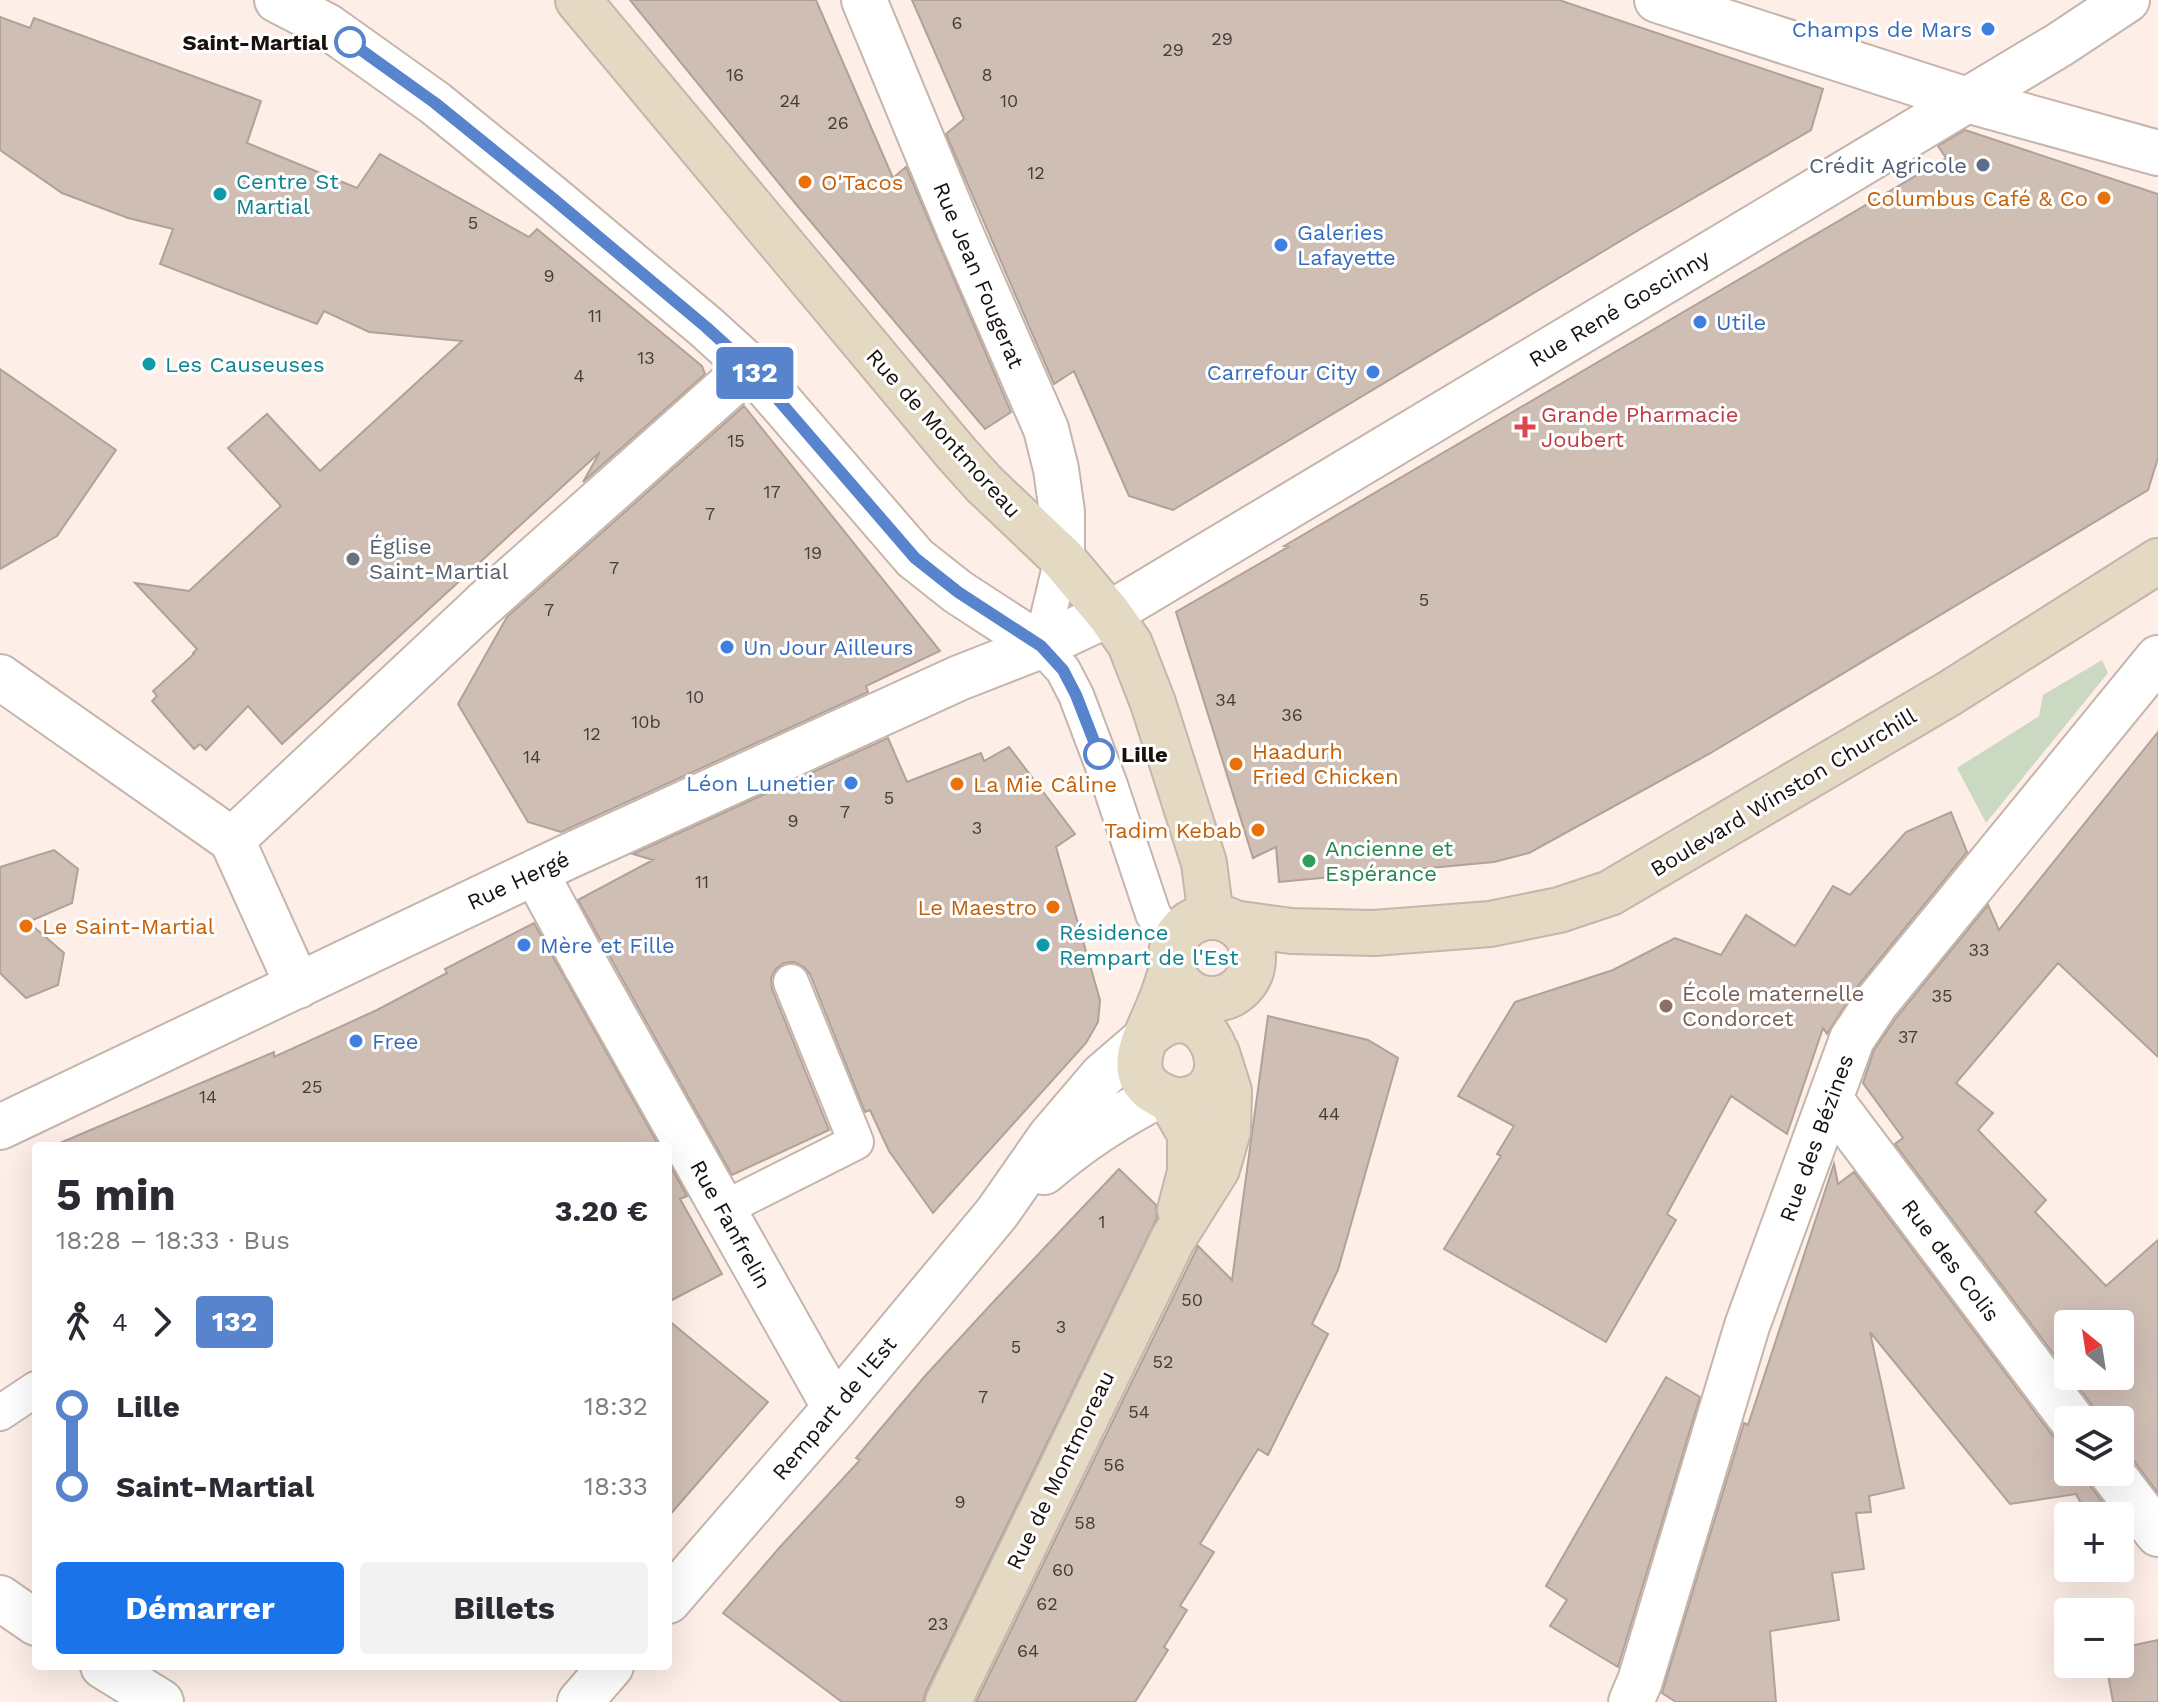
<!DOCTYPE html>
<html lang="fr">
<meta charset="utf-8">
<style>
:root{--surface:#fff;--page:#f2f2f3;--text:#2b2b33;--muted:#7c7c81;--accent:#1a73e8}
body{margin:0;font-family:"Work Sans",sans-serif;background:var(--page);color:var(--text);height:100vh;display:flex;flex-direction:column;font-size:30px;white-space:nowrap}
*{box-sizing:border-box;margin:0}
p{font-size:26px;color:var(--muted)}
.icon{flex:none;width:44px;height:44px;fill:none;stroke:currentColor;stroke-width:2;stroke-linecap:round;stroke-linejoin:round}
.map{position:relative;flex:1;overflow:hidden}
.drawer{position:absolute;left:32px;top:1142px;width:640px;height:528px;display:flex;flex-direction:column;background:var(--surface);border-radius:8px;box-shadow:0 8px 32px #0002}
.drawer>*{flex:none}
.badge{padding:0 16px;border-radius:6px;font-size:28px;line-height:52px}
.needle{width:52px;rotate:330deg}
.fabs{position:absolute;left:2054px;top:1310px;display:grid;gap:16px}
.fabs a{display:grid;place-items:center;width:80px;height:80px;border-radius:8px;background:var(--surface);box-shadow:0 8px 32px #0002;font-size:40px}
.map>.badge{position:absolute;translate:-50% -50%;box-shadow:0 0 0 4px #fff}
.legs{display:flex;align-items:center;gap:12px;height:88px;padding:0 24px;font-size:26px}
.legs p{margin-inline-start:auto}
.summary{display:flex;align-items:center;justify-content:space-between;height:136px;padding:0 24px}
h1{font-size:44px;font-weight:700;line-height:60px}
.primary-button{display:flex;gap:16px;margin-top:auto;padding:16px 24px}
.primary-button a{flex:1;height:92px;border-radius:8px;background:var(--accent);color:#fff;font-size:32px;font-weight:700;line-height:92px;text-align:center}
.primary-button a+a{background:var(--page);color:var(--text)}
ul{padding:0 24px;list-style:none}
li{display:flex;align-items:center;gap:28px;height:80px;font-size:30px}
li i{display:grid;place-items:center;width:12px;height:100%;margin:0 10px;background:currentColor}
li i::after{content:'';width:20px;height:20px;margin:-10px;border:6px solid;border-radius:50%;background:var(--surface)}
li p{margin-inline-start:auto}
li:first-child i{background:linear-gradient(#0000 50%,currentColor 0)}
li:last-child i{background:linear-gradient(currentColor 50%,#0000 0)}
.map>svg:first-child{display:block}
</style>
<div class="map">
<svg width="2158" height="1702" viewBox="0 0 2158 1702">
<rect width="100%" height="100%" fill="#fdefe7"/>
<path fill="#cbd9c3" d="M2102,660L2108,673L1986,823L1957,768L2039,716L2043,695Z"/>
<path fill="#cfbeb4" stroke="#b1a197" stroke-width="2" d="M630,0H816L893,178L906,167L1011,412L985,429L795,203Z
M912,0H1559L1823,89L1811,130L1642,228L1173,510L1129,496L1074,371L1054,384L946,134L964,119Z
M0,17L30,28L34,18L261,101L247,143L357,188L380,154L529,237L537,229L702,366L705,374L583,482L600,452L282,744L248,706L206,750L200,744L194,749L152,701L157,696L153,691L194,654L193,653L197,649L135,583L189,591L281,506L228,448L267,414L320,471L462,341L369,332L324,311L317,324L160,264L173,229L128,218L62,193L0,150Z
M1965,130L2158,194V458L2148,490L1709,754L1529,853L1494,862L1279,882L1276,847L1253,858L1176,612L1288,547L1284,546L1946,158L1938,146Z
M0,369L116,450L57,536L0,569Z
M744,406L940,651L866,686L868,692L561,832L528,822L458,704L507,617Z
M2158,732V1057L2058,963L1956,1083L1993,1113L1978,1130L2046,1200L2035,1212L2106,1286L2158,1240V1493L2131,1457L2120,1449V1420H2096L2092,1405L2070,1376H2120V1324H2068V1373L1895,1144L1903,1138L1863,1083L1874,1050L1896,1018L1988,905L1999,930Z
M888,738L907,782L981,753L984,761L1009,747L1075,834L1056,847L1100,1000L1098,1022L1086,1043L933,1213L889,1151L870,1110L865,1112L810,974L804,967L794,962L784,963L776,969L771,978L772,989L829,1130L732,1175L578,900L653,860L633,854Z
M1951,812L1967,852L1857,987L1827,1034L1823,1028L1787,1134L1731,1096L1667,1214L1676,1220L1606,1342L1444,1249L1501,1156L1497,1154L1514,1126L1458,1096L1515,1002L1613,970L1675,938L1721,955L1746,915L1795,946L1833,886L1850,895L1906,832Z
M54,850L78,869L72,903L28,922L64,953L58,985L26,998L0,973V867Z
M534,923L659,1146H53L274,1052V1057L377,1010L447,973L445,969Z
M1268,1016L1368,1040L1398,1058L1338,1270L1312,1324L1328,1334L1268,1455L1258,1449L1200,1544L1214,1552L1180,1606L1187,1610L1164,1647L1168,1650L1135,1702H976L1198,1246L1232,1280Z
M668,1162L687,1196L680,1199L722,1274L668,1302Z
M1834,1164L1838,1184L1854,1172L2052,1435L2062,1443L2068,1444V1472H2087L2091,1487L2113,1516H2088L2076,1494L2010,1504L1870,1332L1904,1488L1869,1496L1871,1512L1856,1513L1864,1569L1832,1573L1839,1620L1770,1631L1776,1702H1676L1662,1693L1744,1423L1748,1425Z
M1119,1169L1156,1205L1157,1218L926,1691L923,1702H842L723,1613L780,1547L860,1460L856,1458L925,1376L996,1299Z
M668,1320L768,1402L668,1517Z
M1666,1377L1700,1397L1618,1667L1550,1626L1567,1600L1546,1586Z
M2158,1640V1702H2113L2106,1664H2120V1648Z"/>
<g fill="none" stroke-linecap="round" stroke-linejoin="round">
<defs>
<path id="service" d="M1062,558L1041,646L1063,670L1076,695L1110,785L1153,914L1173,944
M723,1209L856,1142L791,982
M0,1413L36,1389"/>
<path id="pedestrian" d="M1657,0L1967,100L2158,153
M1109,614L2059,45L2127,0
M0,677L232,840L298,986
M232,840L485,603
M535,872L586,966
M0,1127L567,857L959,678L1041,646"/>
<path id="minor" d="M277,0L327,26L435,103L551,197L706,327L750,367L915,558L958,592L1041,646L1109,614
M864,0L960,232L1046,429L1056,469L1062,512V558
M485,603L750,367
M586,966L835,1408
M1830,1099L2072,1420
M1044,1172C1080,1141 1118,1116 1160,1095
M2111,1472L2158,1534
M0,1598L36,1623
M668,1601L835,1408L997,1213L1050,1137L1102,1076L1145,1039
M103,1666L161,1702
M580,1702L611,1666
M1631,1702L1640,1681L1747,1326L1852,1039L1876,1003L2158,658"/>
<path id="secondary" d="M578,0L957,454L984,484L1062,558L1109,614L1130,644L1153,703L1204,863L1211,917
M1171 958a41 41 0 1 1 82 0a41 41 0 1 1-82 0Z
M1233,923L1291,931L1374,933L1490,924L1559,910L1610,893L1950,693L2158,561
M1145,1039C1204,976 1252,1092 1183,1100C1172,1101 1163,1097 1154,1091C1124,1070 1148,1034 1158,1008C1164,995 1168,981 1172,968
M1170,1099L1190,1134V1172L1180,1210
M948,1702L1173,1239L1217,1169L1228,1131L1229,1091L1217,1053"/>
</defs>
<use href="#service" stroke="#c5b5ab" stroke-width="38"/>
<use href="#pedestrian" stroke="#c5b5ab" stroke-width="48"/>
<use href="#minor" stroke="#c5b5ab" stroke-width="48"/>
<use href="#secondary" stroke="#c5b5ab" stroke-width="48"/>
<use href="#service" stroke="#fff" stroke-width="34"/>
<use href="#pedestrian" stroke="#fff" stroke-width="44"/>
<use href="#minor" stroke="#fff" stroke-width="44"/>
<use href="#secondary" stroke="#e4d9c3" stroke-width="44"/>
</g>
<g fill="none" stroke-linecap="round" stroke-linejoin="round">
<defs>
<path id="line-1" d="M350,42L435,103L551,197L706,327L750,367L915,558L958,592L1041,646L1063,670L1076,695L1099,754"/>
</defs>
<use href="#line-1" stroke="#fff" stroke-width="18"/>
<use href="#line-1" stroke="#5784cc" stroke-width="12"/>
</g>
<g fill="#3f7fe0" stroke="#fff" stroke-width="3">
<circle cx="1988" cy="29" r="8"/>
<circle cx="1281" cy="245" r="8"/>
<circle cx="1700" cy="322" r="8"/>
<circle cx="1373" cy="372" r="8"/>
<circle cx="727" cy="647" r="8"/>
<circle cx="851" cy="783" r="8"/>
<circle cx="524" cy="945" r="8"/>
<circle cx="356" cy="1041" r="8"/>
</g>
<g fill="#fff" stroke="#5784cc" stroke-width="4">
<circle cx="350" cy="42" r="14"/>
<circle cx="1099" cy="754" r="14"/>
</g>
<circle fill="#5c6f8a" stroke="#fff" stroke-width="3" cx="1983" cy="165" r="8"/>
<g fill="#e8710a" stroke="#fff" stroke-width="3">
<circle cx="805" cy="182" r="8"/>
<circle cx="2104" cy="198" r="8"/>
<circle cx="1236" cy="764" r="8"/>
<circle cx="957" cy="784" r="8"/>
<circle cx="1258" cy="830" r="8"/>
<circle cx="1053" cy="907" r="8"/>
<circle cx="26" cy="926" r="8"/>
</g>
<g fill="#0f9aa8" stroke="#fff" stroke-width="3">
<circle cx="220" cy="194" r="8"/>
<circle cx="149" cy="364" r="8"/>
<circle cx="1043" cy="945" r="8"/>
</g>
<path fill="#e0444e" stroke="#fff" stroke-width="3" d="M1521 415h8v8h8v8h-8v8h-8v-8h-8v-8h8z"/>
<circle fill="#6b7280" stroke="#fff" stroke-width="3" cx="353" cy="559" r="8"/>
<circle fill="#2e9e5b" stroke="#fff" stroke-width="3" cx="1309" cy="861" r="8"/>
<circle fill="#8d6e63" stroke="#fff" stroke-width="3" cx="1666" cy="1006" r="8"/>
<g text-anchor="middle" stroke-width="6" stroke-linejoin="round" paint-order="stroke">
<g font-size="18" fill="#463d38">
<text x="957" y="29">6</text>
<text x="1222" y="45">29</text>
<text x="1173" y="56">29</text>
<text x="735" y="81">16</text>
<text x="987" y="81">8</text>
<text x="790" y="107">24</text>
<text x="1009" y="107">10</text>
<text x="838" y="129">26</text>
<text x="1036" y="179">12</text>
<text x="473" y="229">5</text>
<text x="549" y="282">9</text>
<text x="595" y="322">11</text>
<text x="646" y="364">13</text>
<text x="579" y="382">4</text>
<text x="736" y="447">15</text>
<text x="772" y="498">17</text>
<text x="710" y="520">7</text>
<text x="813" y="559">19</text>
<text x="614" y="574">7</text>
<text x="1424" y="606">5</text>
<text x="549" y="616">7</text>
<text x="695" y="703">10</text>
<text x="1226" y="706">34</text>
<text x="1292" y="721">36</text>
<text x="646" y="728">10b</text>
<text x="592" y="740">12</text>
<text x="532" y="763">14</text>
<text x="889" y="804">5</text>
<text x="845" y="818">7</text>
<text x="793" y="827">9</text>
<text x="977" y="834">3</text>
<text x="702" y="888">11</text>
<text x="1979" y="956">33</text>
<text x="1942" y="1002">35</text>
<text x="1908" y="1043">37</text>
<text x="312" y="1093">25</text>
<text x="208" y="1103">14</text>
<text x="1329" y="1120">44</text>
<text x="1102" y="1228">1</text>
<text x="1192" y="1306">50</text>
<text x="1061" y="1333">3</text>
<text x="1016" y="1353">5</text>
<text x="1163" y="1368">52</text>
<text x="983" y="1403">7</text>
<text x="1139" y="1418">54</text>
<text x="1114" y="1471">56</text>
<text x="960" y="1508">9</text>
<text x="1085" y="1529">58</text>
<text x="1063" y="1576">60</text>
<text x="1047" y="1610">62</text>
<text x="938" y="1630">23</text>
<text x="1028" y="1657">64</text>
</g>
<g font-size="22" fill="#366cbe" stroke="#fff" text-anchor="start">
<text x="1972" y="37" text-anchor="end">Champs de Mars</text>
<text x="1297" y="240">Galeries<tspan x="1297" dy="25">Lafayette</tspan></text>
<text x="1716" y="330">Utile</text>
<text x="1357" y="380" text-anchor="end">Carrefour City</text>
<text x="743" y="655">Un Jour Ailleurs</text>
<text x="835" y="791" text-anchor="end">Léon Lunetier</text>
<text x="540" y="953">Mère et Fille</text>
<text x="372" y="1049">Free</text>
</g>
<g font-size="22" font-weight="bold" fill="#18120f" stroke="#fff" text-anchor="end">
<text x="328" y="50">Saint-Martial</text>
<text x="1121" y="762" text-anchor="start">Lille</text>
</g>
<g font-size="22" fill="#4e5e75" stroke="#fff" text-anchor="end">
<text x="1967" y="173">Crédit Agricole</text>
</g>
<g font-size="22" fill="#0d838f" stroke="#fff" text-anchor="start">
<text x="236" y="189">Centre St<tspan x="236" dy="25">Martial</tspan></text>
<text x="165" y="372">Les Causeuses</text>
<text x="1059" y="940">Résidence<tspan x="1059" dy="25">Rempart de l'Est</tspan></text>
</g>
<g font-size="22" fill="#c56008" stroke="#fff" text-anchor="start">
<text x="821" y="190">O'Tacos</text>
<text x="2088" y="206" text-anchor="end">Columbus Café &amp; Co</text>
<text x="1252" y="759">Haadurh<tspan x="1252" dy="25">Fried Chicken</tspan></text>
<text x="973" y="792">La Mie Câline</text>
<text x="1242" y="838" text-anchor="end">Tadim Kebab</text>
<text x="1037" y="915" text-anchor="end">Le Maestro</text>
<text x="42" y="934">Le Saint-Martial</text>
</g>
<g font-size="22" fill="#18120f" stroke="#fff">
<text transform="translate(979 275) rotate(67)" y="8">Rue Jean Fougerat</text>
<text transform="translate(1619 308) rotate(-31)" y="8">Rue René Goscinny</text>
<text transform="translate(944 433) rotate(48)" y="8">Rue de Montmoreau</text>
<text transform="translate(1783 792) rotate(-31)" y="8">Boulevard Winston Churchill</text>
<text transform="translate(518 880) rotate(-25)" y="8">Rue Hergé</text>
<text transform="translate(1816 1138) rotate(-70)" y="8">Rue des Bézines</text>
<text transform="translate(731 1224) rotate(61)" y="8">Rue Fanfrelin</text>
<text transform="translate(1951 1260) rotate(53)" y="8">Rue des Colis</text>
<text transform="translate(834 1408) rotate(-50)" y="8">Rempart de l'Est</text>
<text transform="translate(1060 1470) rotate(-64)" y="8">Rue de Montmoreau</text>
</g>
<g font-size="22" fill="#be3a42" stroke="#fff" text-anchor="start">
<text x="1541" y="422">Grande Pharmacie<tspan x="1541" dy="25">Joubert</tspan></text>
</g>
<g font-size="22" fill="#5b616d" stroke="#fff" text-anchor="start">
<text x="369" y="554">Église<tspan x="369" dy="25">Saint-Martial</tspan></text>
</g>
<g font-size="22" fill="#27864d" stroke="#fff" text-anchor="start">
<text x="1325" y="856">Ancienne et<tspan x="1325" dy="25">Espérance</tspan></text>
</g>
<g font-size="22" fill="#785e54" stroke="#fff" text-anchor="start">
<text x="1682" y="1001">École maternelle<tspan x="1682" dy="25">Condorcet</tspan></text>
</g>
</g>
</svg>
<div class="fabs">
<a><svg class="needle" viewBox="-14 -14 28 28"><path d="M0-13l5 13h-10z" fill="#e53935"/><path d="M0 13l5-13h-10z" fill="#7c7c81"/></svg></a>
<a><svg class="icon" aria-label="layers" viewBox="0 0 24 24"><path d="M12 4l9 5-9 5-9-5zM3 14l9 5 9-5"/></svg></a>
<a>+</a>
<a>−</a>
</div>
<b class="badge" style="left:755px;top:373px;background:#5784cc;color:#fff">132</b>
<section class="drawer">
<div class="summary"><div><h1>5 min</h1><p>18:28 – 18:33 · Bus</p></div><b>3.20 €</b></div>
<div class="legs"><svg class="icon" aria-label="walk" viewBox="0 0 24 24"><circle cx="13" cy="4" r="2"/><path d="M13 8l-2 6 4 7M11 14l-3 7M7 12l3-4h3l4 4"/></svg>4<svg class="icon" aria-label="forward" viewBox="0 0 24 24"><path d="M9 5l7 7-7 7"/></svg><b class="badge" style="background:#5784cc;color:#fff">132</b></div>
<ul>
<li><i style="color:#5784cc"></i><b>Lille</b><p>18:32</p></li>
<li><i style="color:#5784cc"></i><b>Saint-Martial</b><p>18:33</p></li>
</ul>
<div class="primary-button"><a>Démarrer</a><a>Billets</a></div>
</section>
</div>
